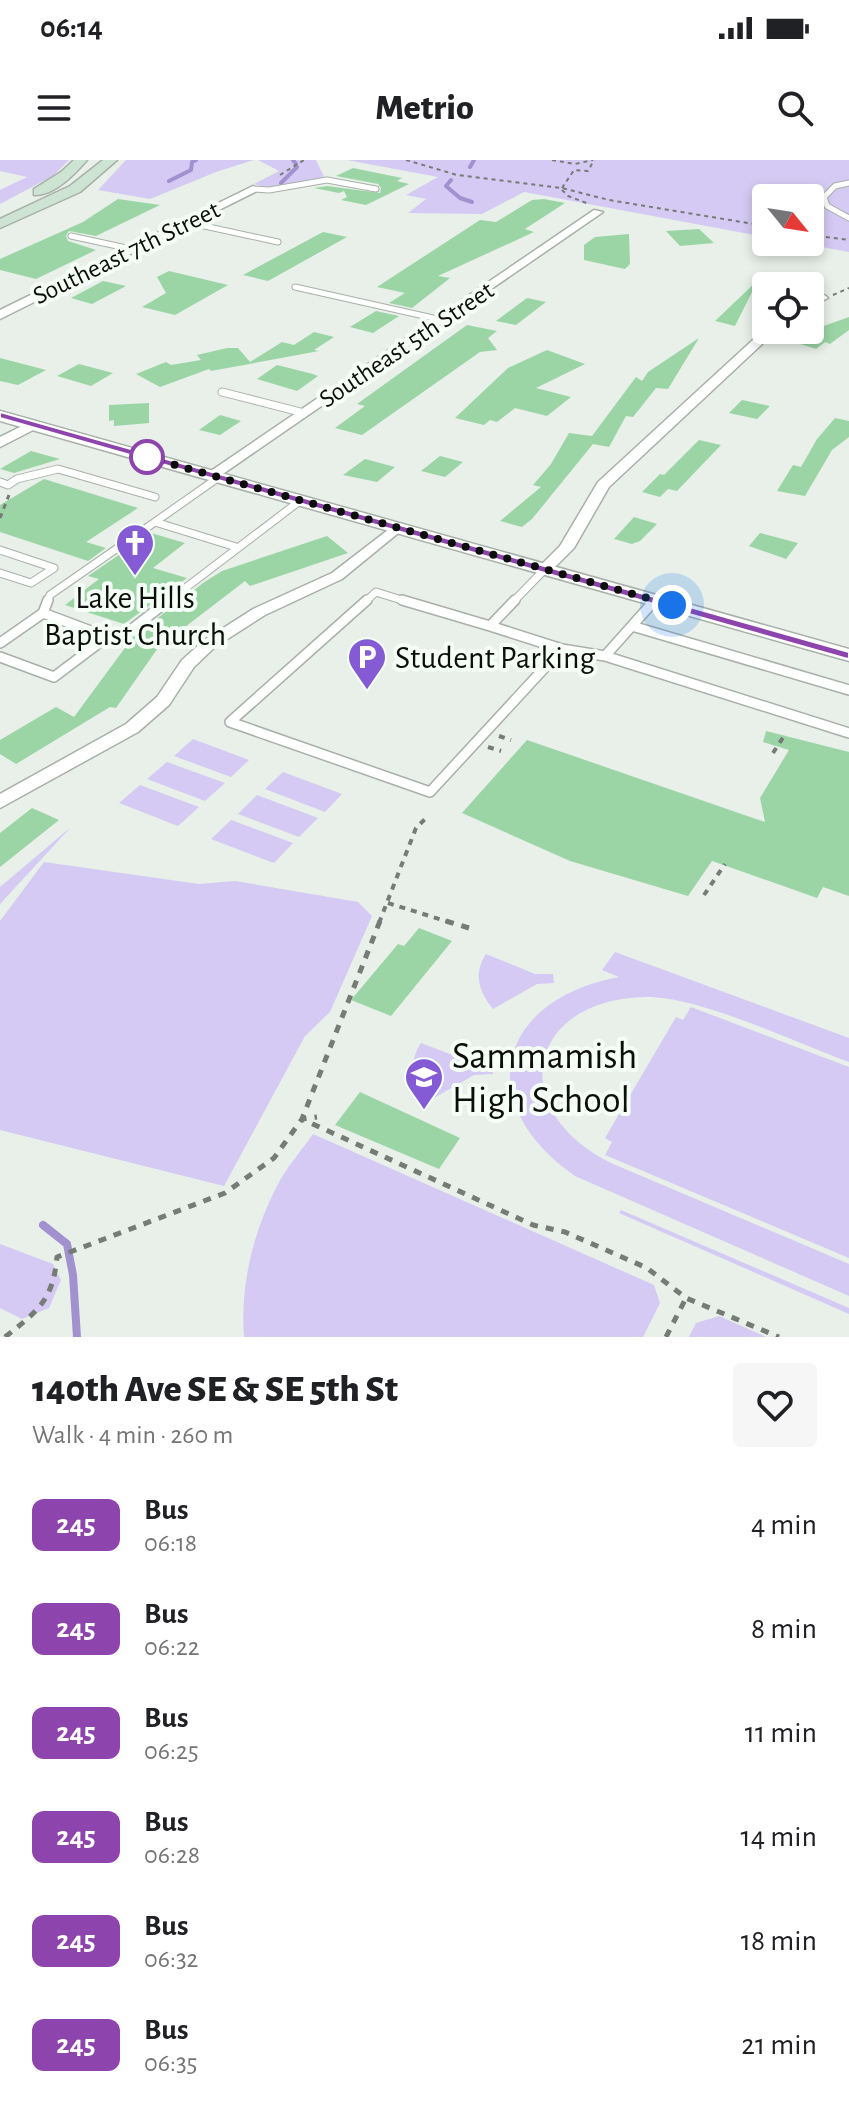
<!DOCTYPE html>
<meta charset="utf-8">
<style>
:root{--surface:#fff;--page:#f6f6f6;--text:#202124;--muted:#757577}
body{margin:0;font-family:"Alegreya Sans",sans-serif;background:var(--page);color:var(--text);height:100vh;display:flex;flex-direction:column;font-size:30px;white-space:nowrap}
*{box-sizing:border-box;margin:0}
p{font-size:26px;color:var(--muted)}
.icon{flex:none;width:44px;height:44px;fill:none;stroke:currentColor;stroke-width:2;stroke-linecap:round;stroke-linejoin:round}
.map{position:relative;height:1177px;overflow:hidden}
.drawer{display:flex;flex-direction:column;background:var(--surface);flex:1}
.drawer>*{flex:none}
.badge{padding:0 16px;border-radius:12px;font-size:28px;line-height:52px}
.needle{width:52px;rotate:120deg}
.fabs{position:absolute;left:752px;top:24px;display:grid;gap:16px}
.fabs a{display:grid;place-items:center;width:72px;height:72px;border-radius:8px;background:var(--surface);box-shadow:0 4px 12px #0003;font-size:40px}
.you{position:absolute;width:40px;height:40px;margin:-20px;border:6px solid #fff;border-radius:50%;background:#1a73e8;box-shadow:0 0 0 12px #1a73e833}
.map>.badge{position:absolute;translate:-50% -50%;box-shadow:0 0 0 4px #fff}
.round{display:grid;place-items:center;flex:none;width:84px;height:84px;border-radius:8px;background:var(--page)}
.headline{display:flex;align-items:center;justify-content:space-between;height:136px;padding:0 32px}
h1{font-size:38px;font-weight:800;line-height:60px}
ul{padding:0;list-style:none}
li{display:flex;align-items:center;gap:24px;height:104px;padding:0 32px}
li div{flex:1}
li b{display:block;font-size:30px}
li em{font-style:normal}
li .badge{min-width:88px;font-weight:700;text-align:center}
.status{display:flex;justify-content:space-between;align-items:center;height:56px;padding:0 40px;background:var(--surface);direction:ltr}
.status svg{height:22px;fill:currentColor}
header{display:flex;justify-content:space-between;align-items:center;height:104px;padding:0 32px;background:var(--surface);font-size:36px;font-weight:800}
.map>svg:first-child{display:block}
</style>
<div class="status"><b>06:14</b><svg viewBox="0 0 49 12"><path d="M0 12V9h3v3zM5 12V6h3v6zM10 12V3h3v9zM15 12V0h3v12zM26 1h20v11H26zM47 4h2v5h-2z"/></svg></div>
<header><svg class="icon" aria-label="menu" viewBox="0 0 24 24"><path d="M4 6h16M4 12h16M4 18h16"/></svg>Metrio<svg class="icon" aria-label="search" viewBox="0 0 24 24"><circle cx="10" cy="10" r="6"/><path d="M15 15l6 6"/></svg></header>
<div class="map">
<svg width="849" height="1177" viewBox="0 0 849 1177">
<rect width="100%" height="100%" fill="#e8f0e9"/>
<path fill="#d4caf3" d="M0,0H69L53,16L0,44V30L27,17L0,11Z
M126,0H254L216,12L150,39L98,30Z
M258,0H316L324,17L268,28L254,24L279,11Z
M347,0H849V92L794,82H810V38H766V77L524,32L482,54L408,53L426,39L406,35L438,17Z
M193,579L249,600L231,617L174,596Z
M167,602L225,623L205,641L147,619Z
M283,612L342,634L325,652L265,629Z
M140,625L199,647L178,666L119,643Z
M257,635L318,658L299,677L238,654Z
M231,660L293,683L274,703L211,679Z
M71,667L0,744V727Z
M44,702L199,724L235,721L358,742L372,756L330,852L305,876L224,1026L0,970V761Z
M615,792L849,878V902C796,883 699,836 646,837C527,839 504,950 611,1003L849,1104V1136L575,1016C471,944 496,840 619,817L602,810Z
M486,794L535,814H553L554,823L537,824L493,849C479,832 473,814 486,794Z
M691,847L849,907V1098L605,995L612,982L605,978L676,857L683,860Z
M421,883L476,904L492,903L493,914L474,915L427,942C414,922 407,904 421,883Z
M313,974L654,1125L660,1143L643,1177H244C240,1126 253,1072 277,1026C286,1008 301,991 313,974Z
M621,1050L849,1148V1154L619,1053Z
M0,1084L53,1104L61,1120L49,1148L22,1159L0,1148Z
M719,1156L766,1177H689L696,1163Z"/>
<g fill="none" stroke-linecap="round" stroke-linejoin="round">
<path stroke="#a191ce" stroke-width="4" d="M293,0L296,4
M470,7L474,0
M451,20L446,26L460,38L472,42
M169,21L191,10L192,2L196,0
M281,23L297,7"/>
<path stroke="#a191ce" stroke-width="8" d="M43,1065L67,1084L73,1115L77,1177"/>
</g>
<path fill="#9bd5a5" d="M353,8L402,18L397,21L409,24L366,45L341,40L347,37L344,31L339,33L314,28L327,26L380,33L381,28L378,24L336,16Z
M118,39L160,45L96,76L69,71L66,76L68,81L96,90L36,119L0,110V99L83,62Z
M544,39L565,43L525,69L534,72L438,116L450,118L412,148L389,143L405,133L377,127L480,60L496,62L532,40Z
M699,69L714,83L680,86L666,71Z
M323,72L347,77L268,121L243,115Z
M629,74L630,104L625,109L584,100V85L595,77Z
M169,111L228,125L175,155L142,147L166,133L157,117Z
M758,120L735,166L715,161Z
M103,121L126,126L92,144L71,138Z
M527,138L546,142L516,165L496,161Z
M376,151L399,156L373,173L350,167Z
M849,157V170L830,184L825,182L816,189L797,183L818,168Z
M467,165L497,171L488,178L497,190L480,192L362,275L335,268L365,246L357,244Z
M314,172L334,177L314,190L319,191L211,211L209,209L160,227L136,214L166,202L171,205L201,200L197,195L227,188H238L250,202L282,182L294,185Z
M699,178L668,229L656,228L633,257L626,256L609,287L593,284L532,359L522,367L500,361L541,327L533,325L551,304L569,273L592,276L636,217L642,221L648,212Z
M547,190L585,204L536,228L571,237L547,256L515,248L497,262L490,260L484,265L455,258L508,208Z
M0,198L46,210L18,225L0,221Z
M79,204L113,213L91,226L57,216Z
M277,205L313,214L318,216L297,231L257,219Z
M742,240L770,246L757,259L729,253Z
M149,243V263L114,266V260L109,261V245Z
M220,255L241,261L220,275L199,270Z
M835,258L849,261V277L832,290L805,336L777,331L793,305L801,307L817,279Z
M699,280L721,285L677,331L668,329L660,337L642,332L660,314L664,315Z
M31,291L60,299L14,313L0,309Z
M440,296L463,302L445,317L421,311Z
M365,299L395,307L377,322L343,315Z
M44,319L138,348L86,382L106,388L88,401L0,372V345Z
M634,357L657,364L640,381L632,384L614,379Z
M151,373L185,383L153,408L187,418L124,464L65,445L99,419L88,416Z
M760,373L798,383L786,399L749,386Z
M327,376L348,393L250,426L245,421L172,477L167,475L116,548L110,547L16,604L0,594V580L56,547L74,557L133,477L203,423L222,411Z
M766,571L849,592V736L823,727L817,738L712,701L688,736L570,701L462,653L527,580L765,662L760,638L789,590L763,582Z
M32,648L59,660L0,707V673Z
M419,768L452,781L391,856L351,840L398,784L404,786Z
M360,932L460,978L439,1009L335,965Z"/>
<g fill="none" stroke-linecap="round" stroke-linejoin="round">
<defs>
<path id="service-far2" d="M849,23L835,26L824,37L827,46L849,58
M253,29L269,30L327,20L376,29
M186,62L278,82
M71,76L131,89
M295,127L442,160"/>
<path id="service-far1" d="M222,232L304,253
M0,322L8,325L17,319L58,309L155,337
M155,362L219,317
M0,390L54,408L31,423L0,413
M47,442L50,435L155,362L236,387
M167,442L301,340
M365,442L376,432L408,442
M513,442L545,409"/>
<path id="service" d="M48,440L43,453L107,477
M367,440L230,562L430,632L562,489L490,466
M402,440L490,466
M655,440L605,496L849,573
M490,466L515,440
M632,466L849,530
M0,483L43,453
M562,489L605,496
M0,497L54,517L107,477L132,469L169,440"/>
<path id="minor" d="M253,26L258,29L257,31L0,159V150Z
M594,50L603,52L217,318H207L205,315Z
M810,128L826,136L828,138L810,147V140L813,138L810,136Z
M766,168L777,170L609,327L574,388L550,412H540L537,409L560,386L598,322Z
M32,261L39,265L37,268L0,287V277Z
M397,363L404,367L402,370L342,419L265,455L215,487L194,507L169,545L138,572L0,648V634L126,564L157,537L182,500L203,481L253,449L332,413Z"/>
<path id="tertiary" d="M0,251L849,489V501L0,261Z"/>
<path id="secondary" d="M74,0H87C75,14 54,36 34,35V29L61,12Z
M103,0H117L80,32L0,68V59L70,26Z"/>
</defs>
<use href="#service-far2" stroke="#a8b0a9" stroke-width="7"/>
<use href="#service-far1" stroke="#a8b0a9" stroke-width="9"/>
<use href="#service" stroke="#a8b0a9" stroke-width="12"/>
<use href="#minor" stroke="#a8b0a9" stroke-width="3"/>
<use href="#tertiary" stroke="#a8b0a9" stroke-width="3"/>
<use href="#secondary" stroke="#a8b0a9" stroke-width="3"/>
<path stroke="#767b76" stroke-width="2" stroke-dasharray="4 4" stroke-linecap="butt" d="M406,0L457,15L562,28L609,40L766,66
M552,0L575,4L593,0
M280,15L304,0
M562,28L574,10L588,11L594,0
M562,30L568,36L589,44
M810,75L849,80
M833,135L849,128"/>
<path stroke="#767b76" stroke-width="3" stroke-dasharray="5 5" stroke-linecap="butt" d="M0,358L9,335"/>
<path stroke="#767b76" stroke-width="4" stroke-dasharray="6 6" stroke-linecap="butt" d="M499,576L511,580
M488,587L501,591
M773,593L784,576
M704,735L725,704
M388,743L452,763
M379,763L416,668L426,658"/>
<path stroke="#767b76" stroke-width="5" stroke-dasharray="8 8" stroke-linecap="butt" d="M380,761L302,959L533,1065L565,1072L647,1108L686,1138L779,1177
M446,761L469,768
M5,1177C38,1151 53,1140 57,1097L225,1033L274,998L302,959L317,957
M666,1177L686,1138"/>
<use href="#service-far2" stroke="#fff" stroke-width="5"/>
<use href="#service-far1" stroke="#fff" stroke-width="7"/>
<use href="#service" stroke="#fff" stroke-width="9"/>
<use href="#minor" fill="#fff" fill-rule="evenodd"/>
<use href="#tertiary" fill="#fff" fill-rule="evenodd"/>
<use href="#secondary" fill="#cce4d1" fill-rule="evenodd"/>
</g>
<path fill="#8e44ad" stroke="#fff" stroke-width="2" d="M0,252L849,492V499L844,498L0,258Z"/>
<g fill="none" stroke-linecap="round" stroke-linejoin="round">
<path stroke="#0c0e0c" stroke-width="8" stroke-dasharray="0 14.4" d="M147,297L140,295L672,445"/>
</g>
<defs>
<symbol id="church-pin" viewBox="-11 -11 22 30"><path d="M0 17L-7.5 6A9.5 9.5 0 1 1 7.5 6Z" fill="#855bd5" stroke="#f5fef6"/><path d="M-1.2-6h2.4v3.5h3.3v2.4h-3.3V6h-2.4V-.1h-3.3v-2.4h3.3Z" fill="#fff"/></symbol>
<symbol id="parking-pin" viewBox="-11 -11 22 30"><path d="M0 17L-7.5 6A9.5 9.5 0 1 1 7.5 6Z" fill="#855bd5" stroke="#f5fef6"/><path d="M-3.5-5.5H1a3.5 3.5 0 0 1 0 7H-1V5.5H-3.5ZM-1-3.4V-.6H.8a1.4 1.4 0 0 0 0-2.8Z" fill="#fff"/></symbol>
<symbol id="school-pin" viewBox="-11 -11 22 30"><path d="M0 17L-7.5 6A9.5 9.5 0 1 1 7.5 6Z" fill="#855bd5" stroke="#f5fef6"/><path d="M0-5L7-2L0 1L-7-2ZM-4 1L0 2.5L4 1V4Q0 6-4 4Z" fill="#fff"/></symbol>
</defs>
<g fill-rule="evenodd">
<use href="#church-pin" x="113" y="361" width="44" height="60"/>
<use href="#parking-pin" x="345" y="475" width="44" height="60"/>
<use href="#school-pin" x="402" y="895" width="44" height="60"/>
</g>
<circle fill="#fff" stroke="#8e44ad" stroke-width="4" cx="147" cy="297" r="16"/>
<g text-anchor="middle" stroke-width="8" stroke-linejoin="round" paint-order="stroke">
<g font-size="26" fill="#0c0e0c" stroke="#f5fef6">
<text transform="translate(126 92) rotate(-26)" y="9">Southeast 7th Street</text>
<text transform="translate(406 184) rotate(-34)" y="9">Southeast 5th Street</text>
</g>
<g font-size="32" fill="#0c0e0c" stroke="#f5fef6">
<text x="135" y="448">Lake Hills<tspan x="135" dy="37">Baptist Church</tspan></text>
<text x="395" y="508" text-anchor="start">Student Parking</text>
</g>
<g font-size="38" fill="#0c0e0c" stroke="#f5fef6" text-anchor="start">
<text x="452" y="908">Sammamish<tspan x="452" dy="44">High School</tspan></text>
</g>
</g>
</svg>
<div class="fabs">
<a><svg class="needle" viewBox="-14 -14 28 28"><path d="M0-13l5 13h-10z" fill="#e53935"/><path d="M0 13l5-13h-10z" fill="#757577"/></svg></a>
<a><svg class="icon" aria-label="locate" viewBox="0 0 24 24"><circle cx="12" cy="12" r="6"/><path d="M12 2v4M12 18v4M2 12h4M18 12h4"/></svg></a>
</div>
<div class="you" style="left:672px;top:445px"></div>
</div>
<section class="drawer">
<div class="headline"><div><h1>140th Ave SE &amp; SE 5th St</h1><p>Walk · 4 min · 260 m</p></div><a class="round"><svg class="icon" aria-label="heart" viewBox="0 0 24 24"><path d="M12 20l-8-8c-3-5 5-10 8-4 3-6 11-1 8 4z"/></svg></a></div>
<ul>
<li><span class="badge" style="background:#8e44ad;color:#fff">245</span><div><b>Bus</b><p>06:18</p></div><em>4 min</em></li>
<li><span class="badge" style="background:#8e44ad;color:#fff">245</span><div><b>Bus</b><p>06:22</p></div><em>8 min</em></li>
<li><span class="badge" style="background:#8e44ad;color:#fff">245</span><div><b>Bus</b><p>06:25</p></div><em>11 min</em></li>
<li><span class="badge" style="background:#8e44ad;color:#fff">245</span><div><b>Bus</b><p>06:28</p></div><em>14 min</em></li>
<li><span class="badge" style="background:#8e44ad;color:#fff">245</span><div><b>Bus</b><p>06:32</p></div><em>18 min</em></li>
<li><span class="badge" style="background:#8e44ad;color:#fff">245</span><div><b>Bus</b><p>06:35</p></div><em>21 min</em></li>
</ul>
</section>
